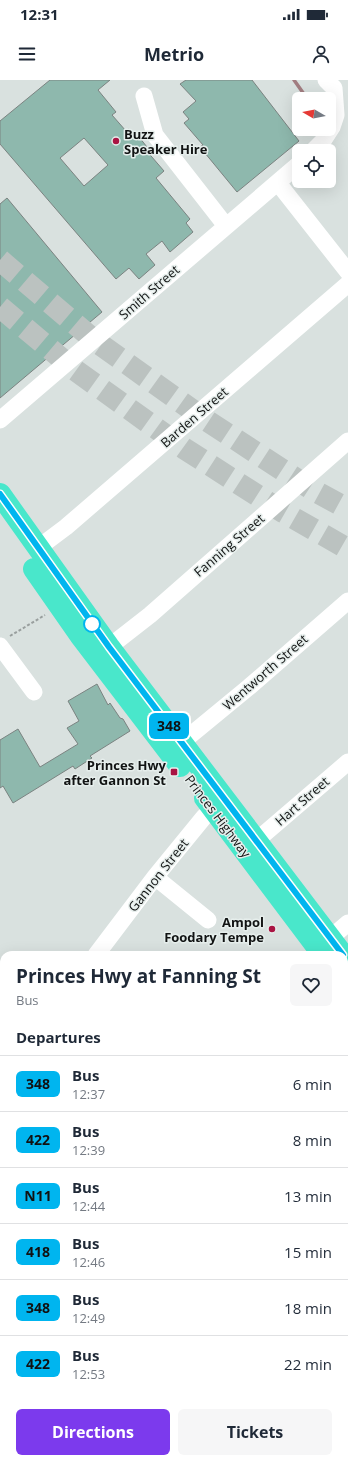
<!DOCTYPE html>
<style>
:root{--surface:#fff;--page:#f6f6f7;--text:#1f2937;--muted:#747a83;--line:#e0e1e3;--accent:#7c3aed}
body{margin:0;font-family:"Open Sans",sans-serif;background:var(--page);color:var(--text);height:100vh;display:flex;flex-direction:column;font-size:15px;white-space:nowrap}
*{box-sizing:border-box;margin:0}
p{font-size:13px;color:var(--muted)}
.icon{flex:none;width:22px;height:22px;fill:none;stroke:currentColor;stroke-width:2;stroke-linecap:round;stroke-linejoin:round}
.map{position:relative;flex:1;overflow:hidden}
.side{position:absolute;left:0px;top:871px;width:348px;height:512px;display:flex;flex-direction:column;background:var(--surface);border-radius:12px 12px 0 0;box-shadow:0 4px 16px #0002}
.side>*{flex:none}
.badge{padding:0 8px;border-radius:6px;font-size:14px;line-height:26px}
.needle{width:26px;rotate:279deg}
.fabs{position:absolute;left:292px;top:12px;display:grid;gap:8px}
.fabs a{display:grid;place-items:center;width:44px;height:44px;border-radius:6px;background:var(--surface);box-shadow:0 4px 16px #0002;font-size:20px}
.map>.badge{position:absolute;translate:-50% -50%;box-shadow:0 0 0 2px #fff}
h2{padding:0 16px;font-size:15px;line-height:36px}
.round{display:grid;place-items:center;flex:none;width:42px;height:42px;border-radius:6px;background:var(--page)}
.summary{display:flex;align-items:center;justify-content:space-between;height:68px;padding:0 16px}
h1{font-size:19px;font-weight:700;line-height:30px}
.action{display:flex;gap:8px;margin-top:auto;padding:8px 16px}
.action a{flex:1;height:46px;border-radius:6px;background:var(--accent);color:#fff;font-size:16px;font-weight:700;line-height:46px;text-align:center}
.action a+a{background:var(--page);color:var(--text)}
ul{padding:0;list-style:none}
li{display:flex;align-items:center;gap:12px;height:56px;padding:0 16px;border-top:1px solid var(--line)}
li div{flex:1}
li b{display:block;font-size:15px}
li em{font-style:normal}
li .badge{min-width:44px;font-weight:700;text-align:center}
.status{display:flex;justify-content:space-between;align-items:center;height:28px;padding:0 20px;background:var(--surface);direction:ltr}
.status svg{height:11px;fill:currentColor}
header{display:flex;justify-content:space-between;align-items:center;height:52px;padding:0 16px;background:var(--surface);font-size:18px;font-weight:700}
.map>svg:first-child{display:block}
</style>
<div class="status"><b>12:31</b><svg viewBox="0 0 49 12"><path d="M0 12V9h3v3zM5 12V6h3v6zM10 12V3h3v9zM15 12V0h3v12zM26 1h20v11H26zM47 4h2v5h-2z"/></svg></div>
<header><svg class="icon" aria-label="menu" viewBox="0 0 24 24"><path d="M4 6h16M4 12h16M4 18h16"/></svg>Metrio<svg class="icon" aria-label="person" viewBox="0 0 24 24"><circle cx="12" cy="8" r="4"/><path d="M4 21q1-7 8-7t8 7"/></svg></header>
<div class="map">
<svg width="348" height="1383" viewBox="0 0 348 1383">
<rect width="100%" height="100%" fill="#d9e1df"/>
<g fill="none" stroke-linecap="round" stroke-linejoin="round">
<path stroke="#a27d81" stroke-width="3.5" d="M294,0L306,17"/>
</g>
<path fill="#8eb8ad" stroke="#7b8381" fill-rule="evenodd" d="M50,0H110L98,10L116,32L112,35L126,51L129,49L133,54L135,52L147,67L145,69L164,91L156,98L190,139L186,143L193,152L170,172L162,161L146,174L155,185L139,199L129,188L116,199L0,64V41ZM84,58L108,85L84,106L60,78Z
M186,0H252L299,61L237,112L200,67L203,65L184,43L189,39L183,32L196,21L180,4Z
M7,118L102,232L0,318V124Z
M97,604L108,625L110,623L120,638L123,639L130,651L90,676L92,678L75,689L73,686L13,723L3,706L0,708V660L18,649L40,687L78,664L67,648L79,641L68,621Z"/>
<g fill="none" stroke-linecap="round" stroke-linejoin="round">
<path stroke="#bbc2c0" stroke-width="22" stroke-dasharray="22 11" stroke-linecap="butt" d="M0,180L94,260L206,340L313,410L348,429
M0,227L75,290L185,369L283,432L348,469"/>
<path stroke="#999f9e" stroke-width="2" stroke-dasharray="3 2" stroke-linecap="butt" d="M10,556L45,535
M0,1018L4,1014
M344,1337L348,1339
M344,1344L348,1341"/>
<path stroke="#fff" stroke-width="17" d="M144,16L155,55L226,146
M313,71L323,61L332,47L336,35L334,8L326,0
M278,103L348,192
M0,340L299,84
M38,468L66,447L348,204
M0,566L34,612
M109,567L150,535L348,361
M181,663L249,607L348,521
M257,760L348,682
M155,797L208,840
M321,866L348,843
M96,875L155,797L204,737L222,720
M0,999L4,994
M344,1067L348,1070
M0,1181L4,1174
M344,1207L348,1210
M0,1256L4,1257
M344,1371L348,1368
M185,1379L192,1383
M325,1383L333,1379"/>
<path stroke="#49e7cb" stroke-width="22" d="M0,414L109,567L343,875
M34,489L80,555L180,686
M205,718L323,875
M344,900L348,904"/>
<path stroke="#595e5d" stroke-width="3" stroke-dasharray="6 3" stroke-linecap="butt" d="M0,1295L4,1296
M0,1301L4,1303
M0,1332L4,1334
M0,1340L4,1342
M78,1379L85,1383
M90,1379L97,1383
M142,1379L148,1383
M154,1379L160,1383"/>
</g>
<g fill="none" stroke-linecap="round" stroke-linejoin="round">
<defs>
<path id="line" d="M0,414L109,567L343,875"/>
</defs>
<use href="#line" stroke="#fff" stroke-width="9"/>
<use href="#line" stroke="#00b5ef" stroke-width="6"/>
</g>
<g fill="#a91443" stroke="#e6eeec" stroke-width="1.5">
<circle cx="116" cy="61" r="4"/>
<rect x="170" y="688" width="8" height="8" rx="2"/>
<circle cx="272" cy="849" r="4"/>
</g>
<circle fill="#fff" stroke="#00b5ef" stroke-width="2" cx="92" cy="544" r="8"/>
<g text-anchor="middle" stroke-width="3" stroke-linejoin="round" paint-order="stroke">
<g font-size="13" font-weight="bold" fill="#111313" stroke="#e6eeec" text-anchor="end">
<text x="124" y="59" text-anchor="start">Buzz<tspan x="124" dy="15">Speaker Hire</tspan></text>
<text x="166" y="690">Princes Hwy<tspan x="166" dy="15">after Gannon St</tspan></text>
<text x="264" y="847">Ampol<tspan x="264" dy="15">Foodary Tempe</tspan></text>
</g>
<g font-size="13" fill="#111313" stroke="#e6eeec">
<text transform="translate(149 212) rotate(-41)" y="5">Smith Street</text>
<text transform="translate(194 337) rotate(-41)" y="5">Barden Street</text>
<text transform="translate(229 465) rotate(-41)" y="5">Fanning Street</text>
<text transform="translate(265 592) rotate(-41)" y="5">Wentworth Street</text>
<text transform="translate(302 721) rotate(-41)" y="5">Hart Street</text>
<text transform="translate(218 736) rotate(53)" y="5">Princes Highway</text>
<text transform="translate(158 795) rotate(-52)" y="5">Gannon Street</text>
</g>
</g>
</svg>
<div class="fabs">
<a><svg class="needle" viewBox="-14 -14 28 28"><path d="M0-13l5 13h-10z" fill="#e53935"/><path d="M0 13l5-13h-10z" fill="#747a83"/></svg></a>
<a><svg class="icon" aria-label="locate" viewBox="0 0 24 24"><circle cx="12" cy="12" r="6"/><path d="M12 2v4M12 18v4M2 12h4M18 12h4"/></svg></a>
</div>
<b class="badge" style="left:169px;top:646px;background:#00b5ef;color:#111">348</b>
<section class="side">
<div class="summary"><div><h1>Princes Hwy at Fanning St</h1><p>Bus</p></div><a class="round"><svg class="icon" aria-label="heart" viewBox="0 0 24 24"><path d="M12 20l-8-8c-3-5 5-10 8-4 3-6 11-1 8 4z"/></svg></a></div>
<h2>Departures</h2>
<ul>
<li><span class="badge" style="background:#00b5ef;color:#111">348</span><div><b>Bus</b><p>12:37</p></div><em>6 min</em></li>
<li><span class="badge" style="background:#00b5ef;color:#111">422</span><div><b>Bus</b><p>12:39</p></div><em>8 min</em></li>
<li><span class="badge" style="background:#00b5ef;color:#111">N11</span><div><b>Bus</b><p>12:44</p></div><em>13 min</em></li>
<li><span class="badge" style="background:#00b5ef;color:#111">418</span><div><b>Bus</b><p>12:46</p></div><em>15 min</em></li>
<li><span class="badge" style="background:#00b5ef;color:#111">348</span><div><b>Bus</b><p>12:49</p></div><em>18 min</em></li>
<li><span class="badge" style="background:#00b5ef;color:#111">422</span><div><b>Bus</b><p>12:53</p></div><em>22 min</em></li>
</ul>
<div class="action"><a>Directions</a><a>Tickets</a></div>
</section>
</div>
